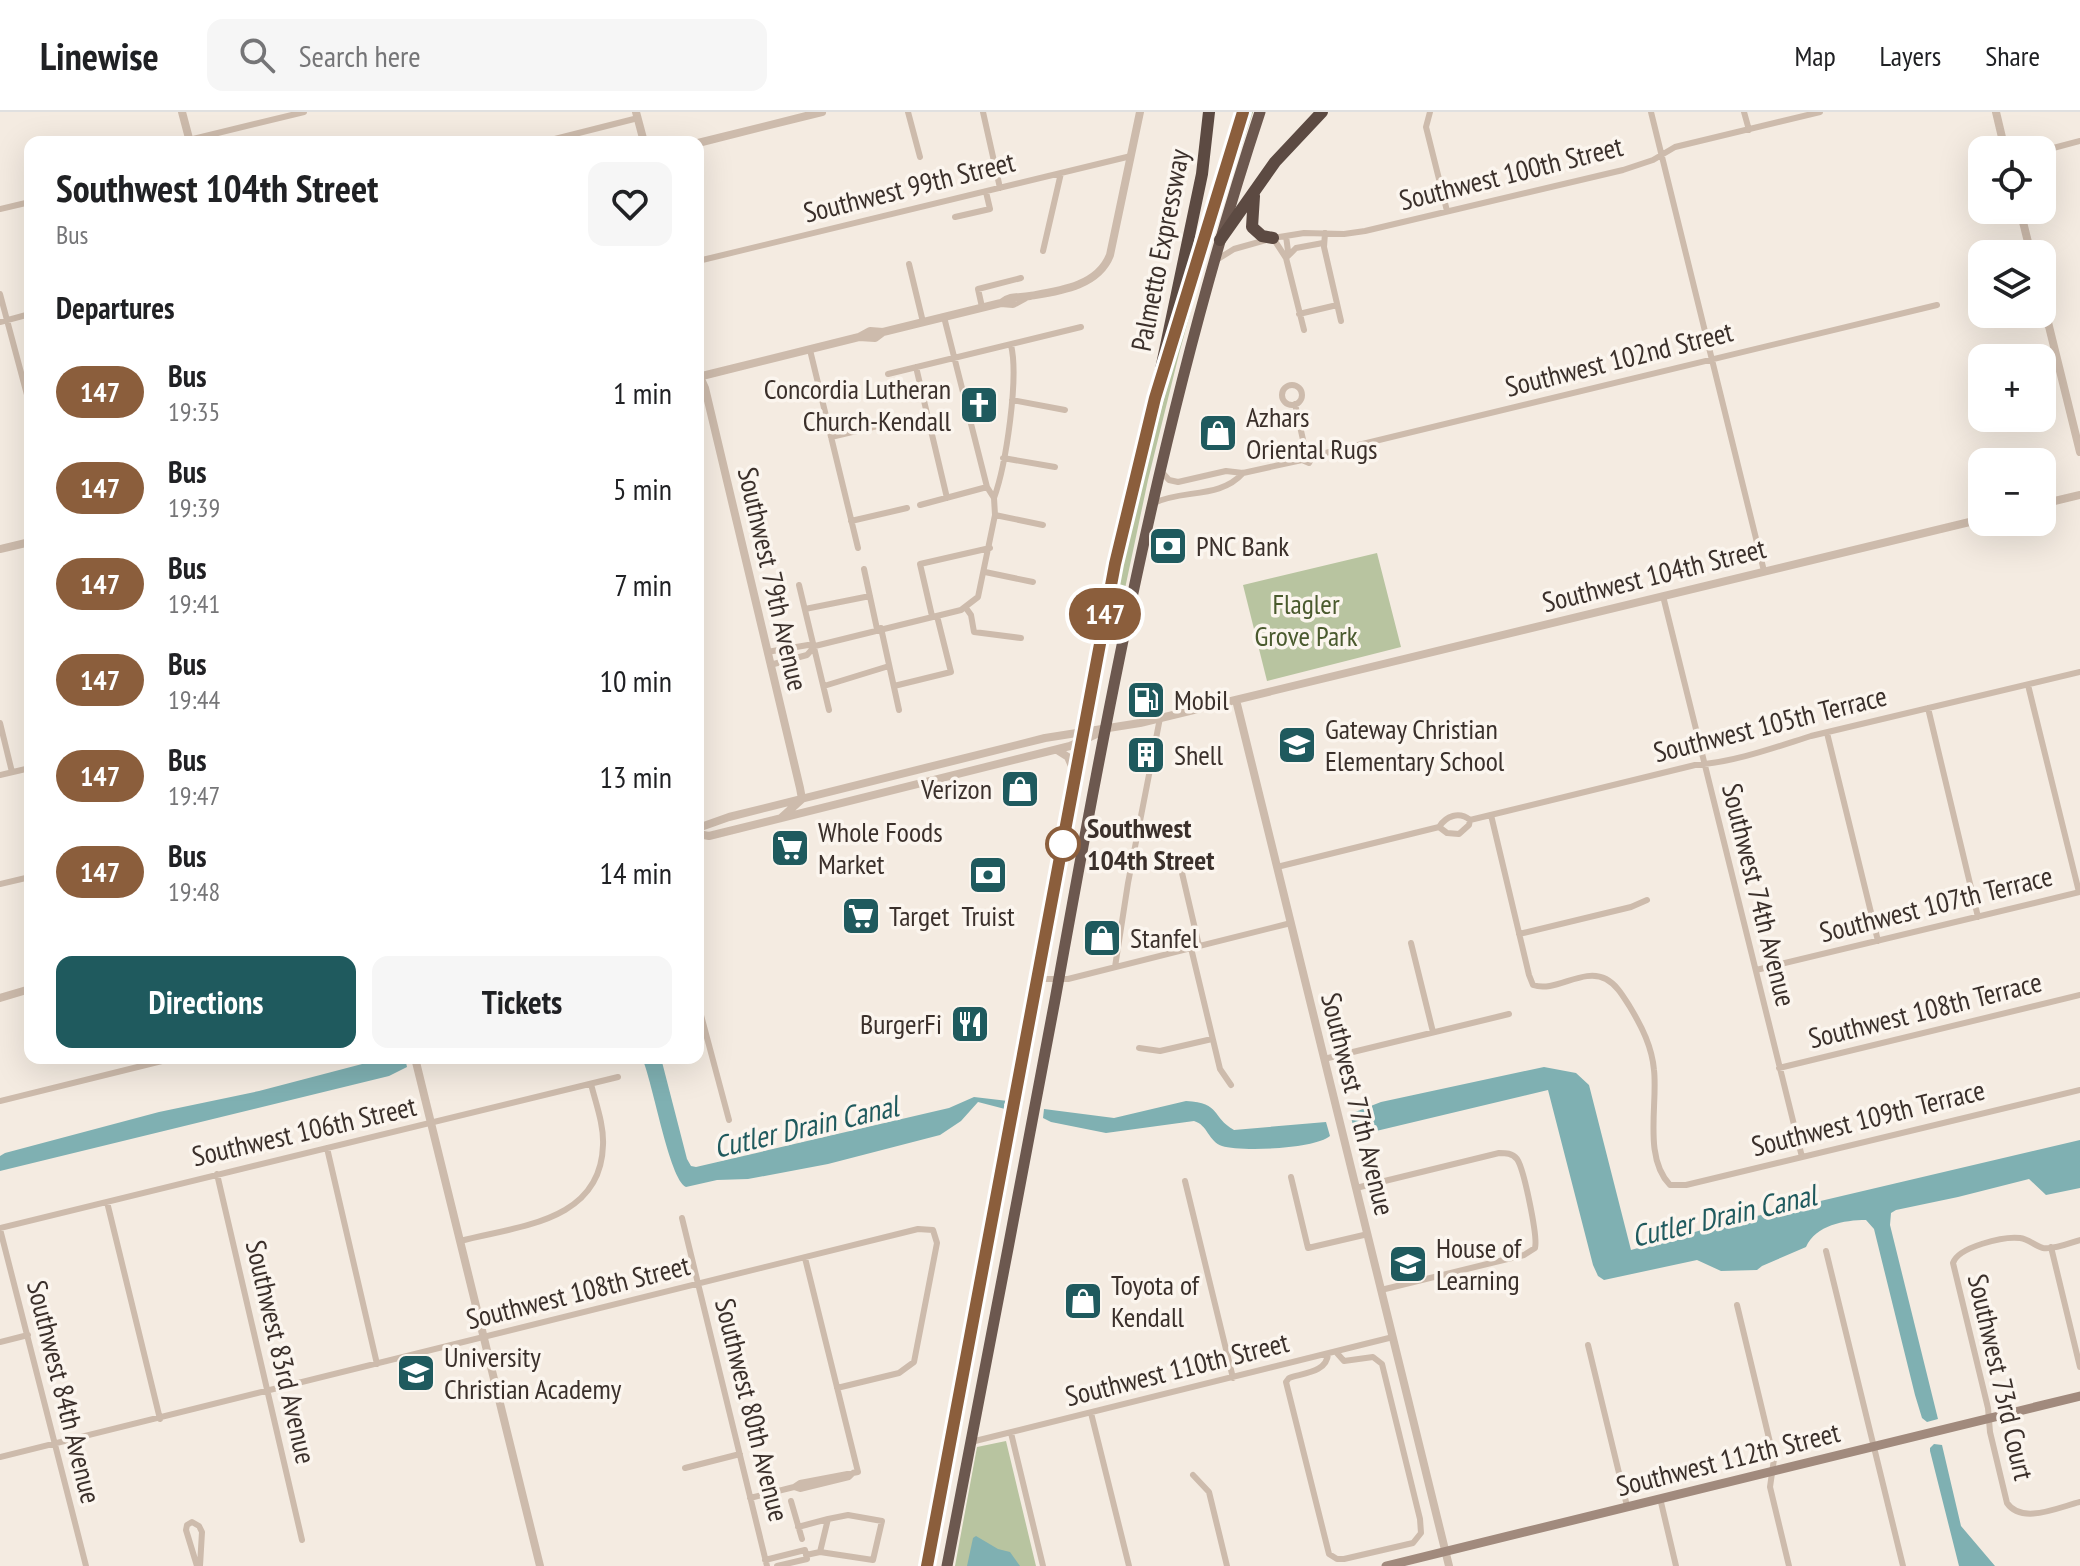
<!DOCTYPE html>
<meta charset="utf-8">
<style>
:root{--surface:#fff;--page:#f6f6f6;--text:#202124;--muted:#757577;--line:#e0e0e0;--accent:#1f5a5e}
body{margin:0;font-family:"PT Sans Narrow",sans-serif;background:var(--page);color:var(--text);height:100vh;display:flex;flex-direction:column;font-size:30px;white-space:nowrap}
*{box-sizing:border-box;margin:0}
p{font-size:26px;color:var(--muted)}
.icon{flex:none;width:44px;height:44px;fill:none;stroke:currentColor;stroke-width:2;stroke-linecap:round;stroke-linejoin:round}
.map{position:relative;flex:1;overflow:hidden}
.drawer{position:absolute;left:24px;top:24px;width:680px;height:928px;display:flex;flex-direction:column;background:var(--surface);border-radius:16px;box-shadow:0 8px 32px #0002}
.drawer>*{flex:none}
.badge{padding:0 16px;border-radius:26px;font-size:28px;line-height:52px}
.buttons{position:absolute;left:1968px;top:24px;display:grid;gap:16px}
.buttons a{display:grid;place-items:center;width:88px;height:88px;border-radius:16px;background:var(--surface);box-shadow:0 8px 32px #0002;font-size:40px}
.map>.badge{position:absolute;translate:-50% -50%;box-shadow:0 0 0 4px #fff}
h2{padding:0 32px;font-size:30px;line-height:72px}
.round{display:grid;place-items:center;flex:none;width:84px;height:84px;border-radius:16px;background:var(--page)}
.overview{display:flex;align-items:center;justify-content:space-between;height:136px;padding:0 32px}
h1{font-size:38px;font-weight:700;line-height:60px}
.cta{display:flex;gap:16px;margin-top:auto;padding:16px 32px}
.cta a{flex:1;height:92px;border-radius:16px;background:var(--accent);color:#fff;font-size:32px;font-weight:700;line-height:92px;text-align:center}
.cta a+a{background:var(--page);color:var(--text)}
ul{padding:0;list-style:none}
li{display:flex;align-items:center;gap:24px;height:96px;padding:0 32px}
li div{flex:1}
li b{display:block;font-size:30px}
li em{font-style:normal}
li .badge{min-width:88px;font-weight:700;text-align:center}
header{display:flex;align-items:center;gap:48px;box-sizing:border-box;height:112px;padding:0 40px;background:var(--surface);border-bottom:2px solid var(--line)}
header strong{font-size:38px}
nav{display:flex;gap:44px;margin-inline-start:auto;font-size:28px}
.search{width:560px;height:72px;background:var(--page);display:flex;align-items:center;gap:20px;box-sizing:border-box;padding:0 28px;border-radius:16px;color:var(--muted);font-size:30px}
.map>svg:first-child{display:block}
</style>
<header>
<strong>Linewise</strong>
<div class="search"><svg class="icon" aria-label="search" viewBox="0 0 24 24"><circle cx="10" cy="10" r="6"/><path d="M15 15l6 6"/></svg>Search here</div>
<nav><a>Map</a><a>Layers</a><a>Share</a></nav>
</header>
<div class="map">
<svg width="2080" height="1454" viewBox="0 0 2080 1454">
<rect width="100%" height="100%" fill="#f4ebe1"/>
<path fill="#b8c4a0" d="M1249,0H1253L1209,133L1179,242L1148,368L1116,519C1116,463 1134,407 1147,352C1177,233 1212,116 1249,0Z
M1377,441L1401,535L1267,569L1243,473Z
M1006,1329L1036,1454H955L977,1335Z"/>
<path fill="#7fb0b2" d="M385,946H405L407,955L389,964L0,1059V1044L5,1041L159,1000L259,979Z
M642,946H661L687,1047L691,1054L696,1055L949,996L974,985L1008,989L1004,992L1005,997L978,990L961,1009L940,1023L828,1052L748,1067L717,1068L686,1075C669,1067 653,970 642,946Z
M1544,955L1576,961L1589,973L1631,1138L1723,1112L2080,1028V1076L2046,1083L2029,1067L1958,1085L1896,1098L1891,1101L1890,1113L1938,1307L1927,1310L1922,1306L1915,1283L1874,1117L1866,1108C1844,1108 1816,1113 1806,1135L1762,1154L1757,1158L1721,1159L1697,1148L1604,1168L1598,1164L1593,1153L1548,978L1372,1020H1355L1350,1002L1381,990Z
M1186,989C1222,991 1211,1005 1234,1018L1326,1010L1330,1024C1315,1037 1241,1040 1222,1034C1208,1029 1208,1013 1194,1009L1106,1021L1051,1010L1043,1006L1044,997L1114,1006Z
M1934,1332L1942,1333L1961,1414L1995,1454H1959L1930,1339V1336Z
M976,1424L998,1437L1010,1440L1020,1454H967L973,1426Z"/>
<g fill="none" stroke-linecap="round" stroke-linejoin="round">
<path stroke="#cdbbac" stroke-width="6" d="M908,0L920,45
M983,0L1000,76
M1430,0L1426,15L1447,99
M1651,0L1764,459
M1744,0L1749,18
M189,28L304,0
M543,30L638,6
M2042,39L2080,29
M0,97L30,90
M955,105L990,97L986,80
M1325,121L1324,135L1341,209
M1273,126L1286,146L1304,218
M1043,139L1061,61
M1286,146L1296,136L1323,131
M1286,146L1288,139L1286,124
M1218,147L1234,137L1273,126L1304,121L1344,122L1365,119L1623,58L1653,48L1675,35L1820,0
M698,149L1131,44
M909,152L923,210
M0,182L30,294
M982,195L978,177L1021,166
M1299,202L1337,193
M0,210L30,202
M810,238L858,436
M916,255L947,386
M888,262L1081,215
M1282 283a10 10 0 1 1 20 0a10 10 0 1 1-20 0Z
M1012,288L1065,298
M1295,292L1306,341
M831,325L886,312
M1313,344L1937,193
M1003,346L1055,355
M1161,359L1169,368L1178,370L1226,359L1243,361L1302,348L1309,351L1313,344L1306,341L1302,348
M994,386C1006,353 1019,266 1011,233
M1154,391C1183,377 1220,387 1243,361
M920,393L987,375
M995,403L1043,413
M851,409L907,396
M864,457L877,517
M985,460L1033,470
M799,473L829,598
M1663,484L1802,1045
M966,496L971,503L974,520L1021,526
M805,497L870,484
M932,504L920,452L990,436
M881,516L899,598
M767,540L808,533L815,534L961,498L978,485L995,403L994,386L987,375L944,205
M770,553L807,543L815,534
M2028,573L2079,780
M824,574L889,554
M894,574L951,560L937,504
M1928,596L1978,805
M0,611L12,660
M1827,621L1878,829
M0,663L30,656
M1491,703L1529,863L1533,873C1556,881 1583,855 1606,867C1617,873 1623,884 1630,895C1642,915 1652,935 1654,958C1658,992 1643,1045 1670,1073H1686L2080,978
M1439,715L1447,721L1459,722L1469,713L1470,708
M1179,748L1199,834
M1277,755L1439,715C1446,704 1459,699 1470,708L1695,653C1735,650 1773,636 1811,624L2080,560
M0,772L30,765
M1519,822L1631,795L1647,788
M1411,831L1433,920
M1191,836L1220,957L1231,973
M1115,855L1128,771L1160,606
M1756,858L2080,780
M1039,867H1068L1291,811
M698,892L729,1008
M1139,936L1160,939L1212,927
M1324,947L1509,902
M1779,956L2080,883
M0,989L174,946
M327,1036L377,1252
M217,1062L302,1428
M1291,1065L1308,1136L1368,1122
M1185,1069L1233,1266
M1356,1076L1499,1041C1506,1041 1512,1041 1517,1047C1524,1057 1538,1125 1535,1136L1524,1143L1381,1178
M107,1090L160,1307
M682,1106L767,1454
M0,1116L618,965
M0,1117L86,1454
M2080,1128C2070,1131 2053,1138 2043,1136C2035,1134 2029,1127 2020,1126C2004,1124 1958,1135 1953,1151L1988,1296L1990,1320L2007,1391C2022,1413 2059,1395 2080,1390
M460,1129C516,1114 601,1111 603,1033C604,1013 596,992 591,972
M2051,1135L2080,1255
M1826,1139L1903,1454
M1737,1193L1774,1347L1770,1375L1789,1454
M0,1230L28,1223
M1588,1233L1627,1394
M1328,1242C1327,1260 1304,1261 1289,1266L1286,1270L1329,1442L1337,1447H1344L1413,1431L1421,1421L1420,1407L1382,1252L1373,1245L1344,1249L1336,1240
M1091,1301L1129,1454
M1011,1321L1043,1454
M971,1330L1393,1225
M0,1345L918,1117L933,1118L937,1131L914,1250L899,1261L837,1276
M685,1356L740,1342
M1193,1363L1209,1380L1227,1454
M794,1375L800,1377L849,1365L853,1361
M750,1386L794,1375L800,1371L858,1360L805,1146
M1660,1386L1676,1454
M791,1389L802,1427
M798,1415L828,1407
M806,1443L820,1440L873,1448L882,1409L848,1403L828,1407L820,1440
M765,1448L805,1438L807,1447L777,1454
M197,1454L186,1418L187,1413L192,1410L199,1414L202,1420L200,1454"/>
<path stroke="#cdbbac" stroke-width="8" d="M182,0L190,30
M636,0L644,30
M1996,0L2005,38
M698,31L822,0
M2020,98L2031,142
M2042,186L2080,340
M1001,191L1013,192L1026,185
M859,225L875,226L883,220
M698,260L705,276L800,676L802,687L781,706
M698,265L859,225L870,219L883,220L1001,191C1011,183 1019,186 1030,184C1060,179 1098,174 1110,143L1140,0
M2042,392L2080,383
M0,437L30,430
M1236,588L1449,1454
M1057,638L1068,645L1075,661
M698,716L729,705L1045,626L1140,611L1982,407
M698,722L709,724L1070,634L1103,619
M0,886L30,877
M415,946L540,1454"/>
<path stroke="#a18a7d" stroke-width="9" d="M1386,1454L2080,1284"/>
<path stroke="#6c584f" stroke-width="11" d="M1167,250L1243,0
M927,1454L1108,486L1158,277
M947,1454C983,1265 1020,1077 1055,888C1109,588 1164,290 1260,0"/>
<path stroke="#5c4a42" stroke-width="12" d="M1254,84L1252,115L1262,124L1273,126
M1220,128L1275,50L1322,0
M1155,286L1202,62L1209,0"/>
</g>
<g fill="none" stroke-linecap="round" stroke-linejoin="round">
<defs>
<path id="line" d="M927,1454L1115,452L1155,286L1243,0"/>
</defs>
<use href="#line" stroke="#fff" stroke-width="18"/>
<use href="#line" stroke="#8b5e3c" stroke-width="12"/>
</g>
<defs>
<symbol id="church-square" viewBox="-11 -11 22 22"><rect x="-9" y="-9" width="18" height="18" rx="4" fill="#1f5a5e" stroke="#fbf5ee"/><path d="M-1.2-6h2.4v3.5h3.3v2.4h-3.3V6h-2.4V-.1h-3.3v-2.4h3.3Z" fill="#fff"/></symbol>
<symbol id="shop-square" viewBox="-11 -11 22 22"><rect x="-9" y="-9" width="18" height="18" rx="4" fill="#1f5a5e" stroke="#fbf5ee"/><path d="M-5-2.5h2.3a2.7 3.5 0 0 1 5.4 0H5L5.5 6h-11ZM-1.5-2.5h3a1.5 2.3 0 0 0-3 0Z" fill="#fff"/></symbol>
<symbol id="bank-square" viewBox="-11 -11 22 22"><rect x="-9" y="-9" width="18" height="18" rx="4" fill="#1f5a5e" stroke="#fbf5ee"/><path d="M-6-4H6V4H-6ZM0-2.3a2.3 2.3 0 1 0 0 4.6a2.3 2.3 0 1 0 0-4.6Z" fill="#fff"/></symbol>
<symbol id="fuel-square" viewBox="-11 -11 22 22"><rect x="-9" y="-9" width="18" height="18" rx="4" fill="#1f5a5e" stroke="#fbf5ee"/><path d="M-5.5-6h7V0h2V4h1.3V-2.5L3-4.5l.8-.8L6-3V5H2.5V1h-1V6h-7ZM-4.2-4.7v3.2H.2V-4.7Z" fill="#fff"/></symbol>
<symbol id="school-square" viewBox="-11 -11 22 22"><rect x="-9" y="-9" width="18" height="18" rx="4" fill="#1f5a5e" stroke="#fbf5ee"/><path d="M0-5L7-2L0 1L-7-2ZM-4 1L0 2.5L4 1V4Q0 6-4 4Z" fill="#fff"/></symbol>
<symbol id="building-square" viewBox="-11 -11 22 22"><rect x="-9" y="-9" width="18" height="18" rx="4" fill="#1f5a5e" stroke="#fbf5ee"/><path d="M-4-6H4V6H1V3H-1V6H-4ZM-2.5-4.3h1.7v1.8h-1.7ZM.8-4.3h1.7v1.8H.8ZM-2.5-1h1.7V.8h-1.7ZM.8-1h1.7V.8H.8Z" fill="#fff"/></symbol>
<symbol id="supermarket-square" viewBox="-11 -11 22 22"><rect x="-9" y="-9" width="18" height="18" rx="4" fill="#1f5a5e" stroke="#fbf5ee"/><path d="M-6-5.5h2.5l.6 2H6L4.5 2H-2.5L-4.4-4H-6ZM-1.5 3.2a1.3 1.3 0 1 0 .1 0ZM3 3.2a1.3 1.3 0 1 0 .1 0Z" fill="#fff"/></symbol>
<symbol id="restaurant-square" viewBox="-11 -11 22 22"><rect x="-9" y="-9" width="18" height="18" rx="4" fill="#1f5a5e" stroke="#fbf5ee"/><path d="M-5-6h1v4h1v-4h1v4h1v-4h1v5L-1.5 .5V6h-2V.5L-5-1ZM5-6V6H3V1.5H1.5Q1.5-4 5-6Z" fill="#fff"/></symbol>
</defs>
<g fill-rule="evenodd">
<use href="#church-square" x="957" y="271" width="44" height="44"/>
<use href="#shop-square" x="1196" y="299" width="44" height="44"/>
<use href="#bank-square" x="1146" y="412" width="44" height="44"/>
<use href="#fuel-square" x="1124" y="566" width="44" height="44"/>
<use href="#school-square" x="1275" y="611" width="44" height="44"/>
<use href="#building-square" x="1124" y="621" width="44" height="44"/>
<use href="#shop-square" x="998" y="655" width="44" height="44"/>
<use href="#supermarket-square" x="768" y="714" width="44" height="44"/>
<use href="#bank-square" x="966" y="741" width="44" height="44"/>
<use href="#supermarket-square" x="839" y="782" width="44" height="44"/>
<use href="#shop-square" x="1080" y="804" width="44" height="44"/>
<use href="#restaurant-square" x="948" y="890" width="44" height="44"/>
<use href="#school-square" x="1386" y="1130" width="44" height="44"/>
<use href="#shop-square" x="1061" y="1167" width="44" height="44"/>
<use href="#school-square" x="394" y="1239" width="44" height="44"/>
</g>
<circle fill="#fff" stroke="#8b5e3c" stroke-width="4" cx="1063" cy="732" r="16"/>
<g text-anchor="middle" stroke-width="7" stroke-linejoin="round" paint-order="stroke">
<g font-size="28" fill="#3b302b" stroke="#fbf5ee">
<text transform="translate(1511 61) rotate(-14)" y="10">Southwest 100th Street</text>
<text transform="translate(909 75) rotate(-14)" y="10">Southwest 99th Street</text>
<text transform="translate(1160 138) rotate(-79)" y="10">Palmetto Expressway</text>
<text transform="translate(1619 247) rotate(-14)" y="10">Southwest 102nd Street</text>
<text transform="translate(1654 463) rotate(-14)" y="10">Southwest 104th Street</text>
<text transform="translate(773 467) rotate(77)" y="10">Southwest 79th Avenue</text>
<text transform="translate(1770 612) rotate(-14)" y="10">Southwest 105th Terrace</text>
<text transform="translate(1759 783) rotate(76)" y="10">Southwest 74th Avenue</text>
<text transform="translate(1936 792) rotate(-14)" y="10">Southwest 107th Terrace</text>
<text transform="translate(1925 898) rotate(-14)" y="10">Southwest 108th Terrace</text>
<text transform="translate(1358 992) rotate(76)" y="10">Southwest 77th Avenue</text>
<text transform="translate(1868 1006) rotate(-14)" y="10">Southwest 109th Terrace</text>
<text transform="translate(304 1019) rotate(-13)" y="10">Southwest 106th Street</text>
<text transform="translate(578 1180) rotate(-14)" y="10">Southwest 108th Street</text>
<text transform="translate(281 1240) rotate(77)" y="10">Southwest 83rd Avenue</text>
<text transform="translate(1177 1257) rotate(-14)" y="10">Southwest 110th Street</text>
<text transform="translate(2001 1265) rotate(77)" y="10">Southwest 73rd Court</text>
<text transform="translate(64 1280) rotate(76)" y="10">Southwest 84th Avenue</text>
<text transform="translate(752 1298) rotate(76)" y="10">Southwest 80th Avenue</text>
<text transform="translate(1728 1347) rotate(-14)" y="10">Southwest 112th Street</text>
</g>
<g font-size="28" fill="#3b302b" stroke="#fbf5ee" text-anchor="start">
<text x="951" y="287" text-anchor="end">Concordia Lutheran<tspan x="951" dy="32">Church-Kendall</tspan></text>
<text x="1246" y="315">Azhars<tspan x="1246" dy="32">Oriental Rugs</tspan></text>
<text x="1196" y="444">PNC Bank</text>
<text x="1174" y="598">Mobil</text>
<text x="1325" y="627">Gateway Christian<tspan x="1325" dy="32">Elementary School</tspan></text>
<text x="1174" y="653">Shell</text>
<text x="992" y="687" text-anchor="end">Verizon</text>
<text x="818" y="730">Whole Foods<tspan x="818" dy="32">Market</tspan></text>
<text x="889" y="814">Target</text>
<text x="988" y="814" text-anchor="middle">Truist</text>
<text x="1130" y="836">Stanfel</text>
<text x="942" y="922" text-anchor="end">BurgerFi</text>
<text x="1436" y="1146">House of<tspan x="1436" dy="32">Learning</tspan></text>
<text x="1111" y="1183">Toyota of<tspan x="1111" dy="32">Kendall</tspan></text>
<text x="444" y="1255">University<tspan x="444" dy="32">Christian Academy</tspan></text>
</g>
<g font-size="28" fill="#4a5a2e" stroke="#fbf5ee">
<text x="1306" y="502">Flagler<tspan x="1306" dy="32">Grove Park</tspan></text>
</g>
<g font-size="28" font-weight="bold" fill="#3b302b" stroke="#fbf5ee" text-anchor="start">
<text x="1087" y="726">Southwest<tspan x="1087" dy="32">104th Street</tspan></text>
</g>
<g font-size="30" font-style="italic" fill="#1f5a5e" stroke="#fbf5ee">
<text transform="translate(806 1015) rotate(-13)" y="10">Cutler Drain Canal</text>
<text transform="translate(1724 1104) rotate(-13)" y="10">Cutler Drain Canal</text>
</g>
</g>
</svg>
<div class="buttons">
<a><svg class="icon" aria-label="locate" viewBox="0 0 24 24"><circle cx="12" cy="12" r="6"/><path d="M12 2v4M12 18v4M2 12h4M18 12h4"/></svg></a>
<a><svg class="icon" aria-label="layers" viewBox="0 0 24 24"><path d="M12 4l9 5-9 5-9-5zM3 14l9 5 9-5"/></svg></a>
<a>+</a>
<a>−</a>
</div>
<b class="badge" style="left:1105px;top:502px;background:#8b5e3c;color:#fff">147</b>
<section class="drawer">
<div class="overview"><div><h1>Southwest 104th Street</h1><p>Bus</p></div><a class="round"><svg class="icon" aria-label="heart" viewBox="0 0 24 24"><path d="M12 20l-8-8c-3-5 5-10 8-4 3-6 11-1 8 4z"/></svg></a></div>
<h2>Departures</h2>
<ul>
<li><span class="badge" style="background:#8b5e3c;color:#fff">147</span><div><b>Bus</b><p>19:35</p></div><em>1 min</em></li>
<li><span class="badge" style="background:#8b5e3c;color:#fff">147</span><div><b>Bus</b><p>19:39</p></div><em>5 min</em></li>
<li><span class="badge" style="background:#8b5e3c;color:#fff">147</span><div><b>Bus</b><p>19:41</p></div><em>7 min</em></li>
<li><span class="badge" style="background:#8b5e3c;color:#fff">147</span><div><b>Bus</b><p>19:44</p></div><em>10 min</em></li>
<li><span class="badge" style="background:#8b5e3c;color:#fff">147</span><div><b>Bus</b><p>19:47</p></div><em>13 min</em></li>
<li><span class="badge" style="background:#8b5e3c;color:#fff">147</span><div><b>Bus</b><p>19:48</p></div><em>14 min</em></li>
</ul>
<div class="cta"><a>Directions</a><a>Tickets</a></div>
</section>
</div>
